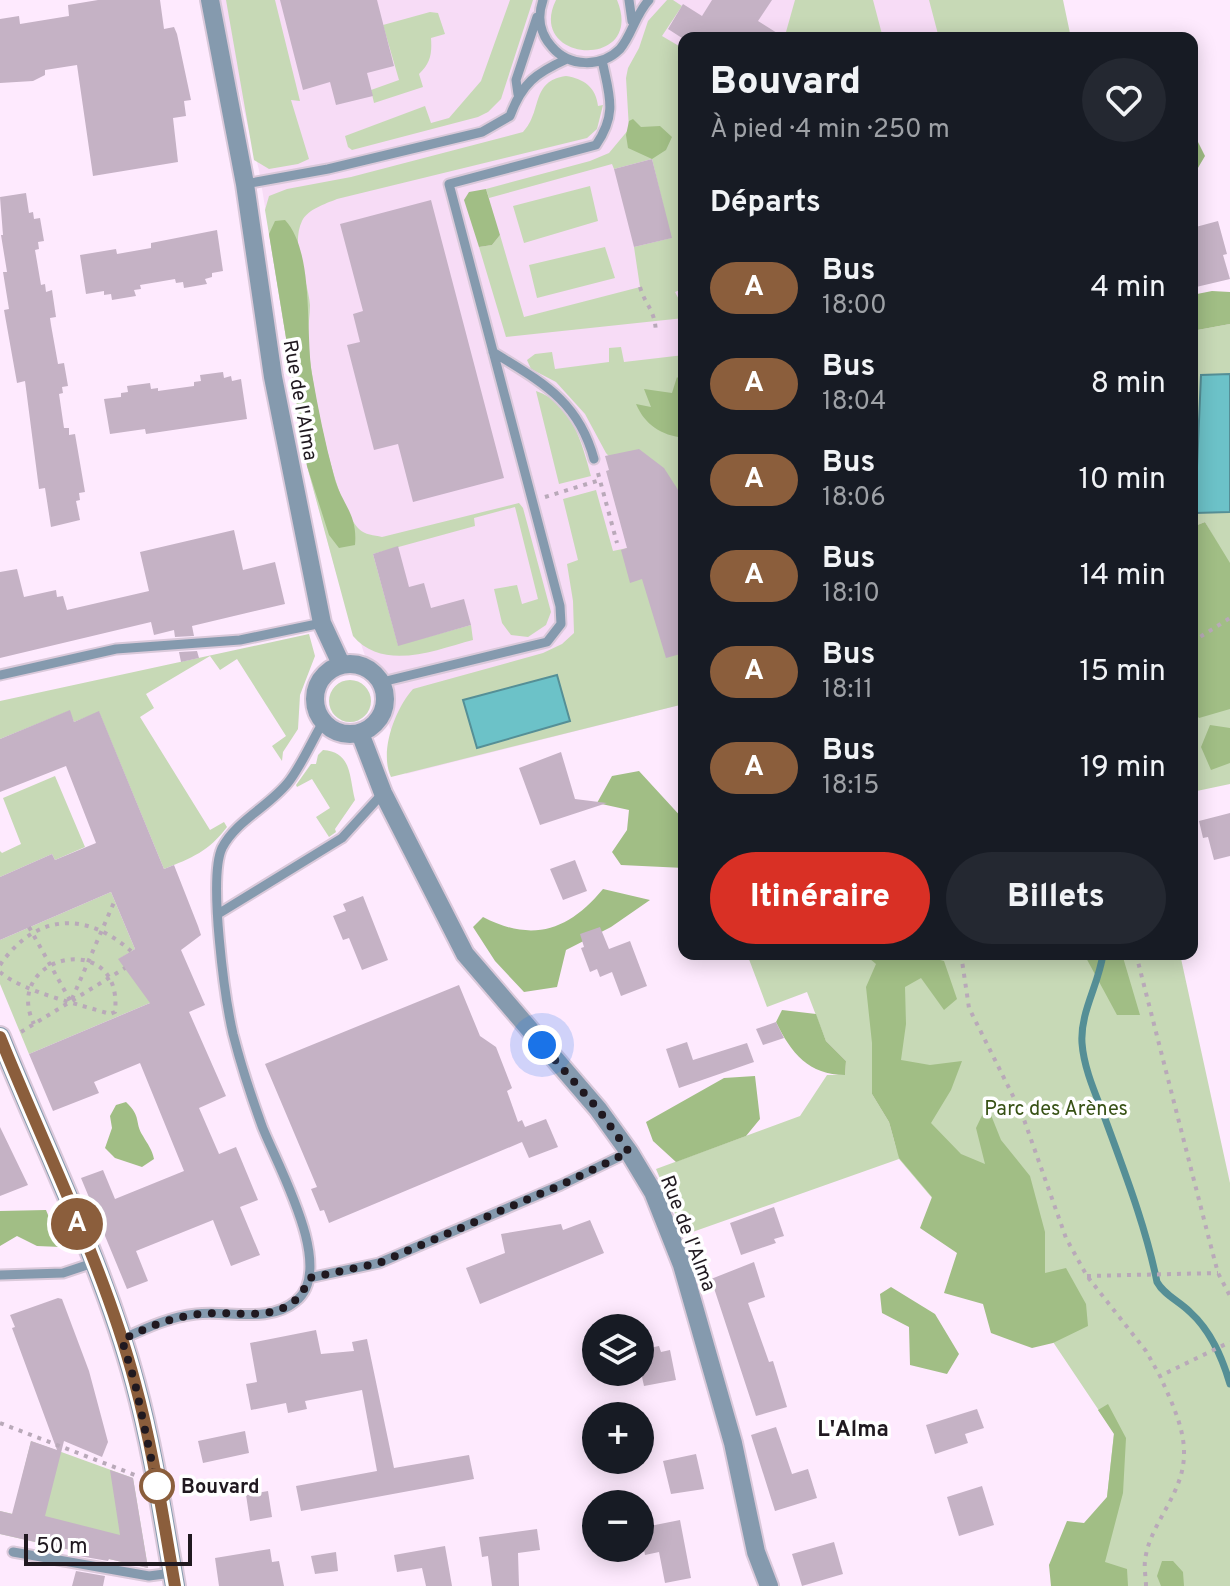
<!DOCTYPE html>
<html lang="fr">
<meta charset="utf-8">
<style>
:root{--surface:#171b24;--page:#242831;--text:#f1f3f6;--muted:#9ea1a6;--accent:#d93025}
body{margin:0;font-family:Overpass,sans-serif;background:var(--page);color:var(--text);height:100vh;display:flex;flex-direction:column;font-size:30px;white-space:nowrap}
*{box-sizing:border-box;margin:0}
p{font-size:26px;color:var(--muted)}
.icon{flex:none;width:44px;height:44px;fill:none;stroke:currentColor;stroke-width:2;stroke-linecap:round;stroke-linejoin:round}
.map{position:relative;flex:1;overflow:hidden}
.side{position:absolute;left:678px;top:32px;width:520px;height:928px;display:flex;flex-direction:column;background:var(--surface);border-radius:16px;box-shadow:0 4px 20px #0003}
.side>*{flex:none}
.badge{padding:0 16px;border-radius:26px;font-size:28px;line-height:52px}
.buttons{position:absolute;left:582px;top:1314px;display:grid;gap:16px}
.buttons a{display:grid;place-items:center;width:72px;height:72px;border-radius:50%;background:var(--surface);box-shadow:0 4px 20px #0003;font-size:40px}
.scale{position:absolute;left:24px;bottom:20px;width:168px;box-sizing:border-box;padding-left:8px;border:4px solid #201920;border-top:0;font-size:22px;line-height:28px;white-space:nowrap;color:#201920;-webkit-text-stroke:6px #fff;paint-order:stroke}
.you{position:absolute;width:40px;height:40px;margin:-20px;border:6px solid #fff;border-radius:50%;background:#1a73e8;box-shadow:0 0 0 12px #1a73e833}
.map>.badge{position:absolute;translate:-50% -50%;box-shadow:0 0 0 4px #fff}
h2{padding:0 32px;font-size:30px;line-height:72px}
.round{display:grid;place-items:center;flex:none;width:84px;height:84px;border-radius:42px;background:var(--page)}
.headline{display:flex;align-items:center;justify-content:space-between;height:136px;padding:0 32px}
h1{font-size:38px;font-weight:800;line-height:60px}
.primary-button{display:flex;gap:16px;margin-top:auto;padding:16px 32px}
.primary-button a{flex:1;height:92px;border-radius:48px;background:var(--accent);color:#fff;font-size:32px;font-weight:800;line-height:92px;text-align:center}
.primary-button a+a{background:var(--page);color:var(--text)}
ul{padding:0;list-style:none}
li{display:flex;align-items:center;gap:24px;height:96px;padding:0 32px}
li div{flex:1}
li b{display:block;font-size:30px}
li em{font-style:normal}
li .badge{min-width:88px;font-weight:700;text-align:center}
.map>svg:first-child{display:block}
</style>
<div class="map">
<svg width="1230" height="1586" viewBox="0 0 1230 1586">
<rect width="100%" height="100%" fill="#feeafe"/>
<path fill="#f7dcf6" d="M216,0H945L955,38H684V704L406,774L336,572L307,466L259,170Z"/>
<path fill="#c7d9b6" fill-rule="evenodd" d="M226,0H275L300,101L291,100L309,159L298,164L269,169L254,160Z
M510,0H533L501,99L488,112L478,117L352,150L348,147L345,136L425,106L431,123L449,118L481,81Z
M556,0H617C646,71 525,63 556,0Z
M667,0H673L682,6L662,36L684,49V259L678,273L682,289L675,292L684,309V318L506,337L479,247L492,245L500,235L524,317L640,287L634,247L671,238L652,159L614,169L612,164L489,198L486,189L590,161L609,153L629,129L626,78L628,68L639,48L648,21Z
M795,0H873L883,38H782L786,32Z
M929,0H1063L1071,38H939Z
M430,12L438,13L445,34L431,38C432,53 431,63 419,74L423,87L374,103L371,90L399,80L383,25Z
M566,76C584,79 596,87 598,106L603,105L597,129L587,138L337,199C325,204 308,209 302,221C290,247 308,279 310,305C310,315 308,326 308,336C309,374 333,503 359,529C365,535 374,535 382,537L519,503L523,508L551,612L546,625L528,637L511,635L502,623L494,589L517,585L522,604L538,599L515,507L474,518L475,526L373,554L398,645L471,625L473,640C435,650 384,672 353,636L307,466L265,210L269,196L287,189L351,177L523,132C543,111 530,81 566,76Z
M590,186L598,221L524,243L513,206Z
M605,247L615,278L537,298L529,265Z
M1230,324V563L1229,564L1205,522L1192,527V331Z
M621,347L624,362L684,355V704L391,777C379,752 395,709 413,689L543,653L562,644L574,633L573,601L567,564L578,560L563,499L596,490L613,551L627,548L648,499L606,453L585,414L556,382L531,369L527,360L535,354L552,352L555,369L609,362V348Z
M536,391C572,403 582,443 591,476L559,484Z
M1230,586V784L1192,792V589Z
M309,634L315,656L300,695L298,729L283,752L282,761L272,746L286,736L237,659L220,670L210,656L146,694L154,708L140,717L210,830L224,822L227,827C209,851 192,858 164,869L99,712L74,722L69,711L0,739V701Z
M329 701a21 21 0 1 1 42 0a21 21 0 1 1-42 0Z
M323,750C352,752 349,776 355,800L335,829L336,832L329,837L316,817L330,808L312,779L297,787L296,785L311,764H316L318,755Z
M55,776L85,847L55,860L52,854L0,877V851L2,853L21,844L3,798Z
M111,892L135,949L119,959L157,1000L29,1054L0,984V940Z
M747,954H864L876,963V954H1180L1230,1183V1586H1085L1107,1497L1114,1433L1049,1336L899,1159L684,1235L656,1169L800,1116L827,1075H845L846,1061L826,1041L807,992L767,1007ZM872,1043L897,1151L889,1122L872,1094Z
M31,1441L133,1478L148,1568L0,1534V1511L13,1514Z"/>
<path fill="#a1be85" d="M633,119L641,127L660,126L672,137L666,150L652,159L628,148L626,135L629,121Z
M1195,136L1205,156L1192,178V137Z
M486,189L500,235L492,245L479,247L464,200L469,192Z
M285,220C315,252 305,333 312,374C318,408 325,443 334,476C341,504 358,513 355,545L339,548L329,535L307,466L269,234L275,221Z
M1212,291L1230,292V324L1192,331V295Z
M677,377L684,384V438C661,435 645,425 636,404L651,407L644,389L672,393Z
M1205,522L1230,563V709L1199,718L1192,710V527Z
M1210,725L1230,728V763L1211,770L1201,747Z
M639,771L684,820V868L621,865L612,852L627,830L629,810L597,803L612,776Z
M603,889L650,900L611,927L566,950L557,987L524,992L495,961L473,927L483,917C533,943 569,930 603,889Z
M864,954H918L944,961L957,999L944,1010L921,978L905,987L906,1024L901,1060L930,1065L962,1061L951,1090L931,1123L961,1154L985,1164L976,1128L987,1105L1001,1140L1030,1176L1045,1232V1273L1066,1268L1086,1304L1088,1326L1053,1343L1032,1348L991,1333L983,1304L944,1293L957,1253L920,1228L932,1197L899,1158L889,1122L872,1094V1043L866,987L876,964Z
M1084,954H1122L1140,1015H1117Z
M782,1010L816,1014L826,1041L846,1061L845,1075C809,1075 791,1053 776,1022Z
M755,1076L760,1119L746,1136L676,1162L653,1141L646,1122L724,1078Z
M126,1102C142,1117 134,1122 143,1136C148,1145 152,1149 154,1159L142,1167L115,1158L105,1148L112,1128L110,1116L116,1105Z
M46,1210L61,1247L37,1246L17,1236L0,1246V1211Z
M891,1287L935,1314L959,1354L947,1374L910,1365L909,1327L882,1313L880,1294Z
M1108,1404L1126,1438L1123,1493L1105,1562L1127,1569L1128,1586H1051L1049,1565L1067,1521L1084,1523L1107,1497L1114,1434L1098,1410Z
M1162,1561H1173L1183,1572L1184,1586H1161L1157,1576Z"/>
<path fill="#6cc2c8" stroke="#558f96" stroke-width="2" d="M1230,374V512L1195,513L1201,375Z
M557,675L570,721L477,748L463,700Z"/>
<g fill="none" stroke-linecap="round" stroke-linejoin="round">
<path stroke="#558f96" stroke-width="7" d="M1103,954C1099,984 1080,1012 1082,1043C1084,1071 1098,1099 1107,1124C1126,1176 1146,1228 1157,1282C1164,1295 1179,1301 1190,1312C1211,1331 1222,1357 1230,1384"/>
</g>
<path fill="#c5b2c5" d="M98,0H160L164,29L174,27L177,34L191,100L184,101L186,116L173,118L178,162L93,176L77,65L45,70V75L33,81L0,83V19L19,16L20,24L69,16L68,5Z
M280,0H377L394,66L367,73L373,96L336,105L330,82L303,90Z
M712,0H772L758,21L785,38H682L668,29L683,4L702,16Z
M652,159L672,238L634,247L614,169Z
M26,193L29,213L33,212L34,219L40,218L44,241L38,242L39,249L35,250L41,285L45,284L46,292L52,290L56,317L50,318L51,325L58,364L64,363L68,386L62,387L63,393L59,394L64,428H69V435L75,434L85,492L79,493L80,500L76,501L80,520L51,527L45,488L39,489L25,381L17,383L4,310L9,309L3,272H7L1,235H3L0,197Z
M431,200L504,478L413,502L398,444L374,450L347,345L360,342L353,314L363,311L340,224Z
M1218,221L1227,254L1223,255L1230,279L1192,288V228Z
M217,230L223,271L212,273V277L205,279L207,284L184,288L183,282L176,283L175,279L140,285L141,289L134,290L136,296L112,300L111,294L104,295V291L86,294L80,255L116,249L117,254L151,248V243Z
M223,372L224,378L231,376L232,381L241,379L247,419L146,434L145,429L110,434L104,399L121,397V393L128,392L127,386L150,383L151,389L158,388V391L194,386V382L201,381L200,375Z
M639,449L664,468L682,496L684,653L666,658L642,579L630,583L621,550L627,548L606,471L609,470L605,456Z
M234,530L243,570L275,562L285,604L192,626L194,636L175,637L174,630L154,635L151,622L0,658V572L17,569L24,597L56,590L57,597L63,596L67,610L149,591L140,552Z
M398,546L409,587L424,583L431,608L464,599L471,625L398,646L373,554Z
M197,651L199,658L181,662L179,652Z
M70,710L74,722L99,711L164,869L174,865L198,926L201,935L181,950L205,1005L189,1012L226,1096L199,1108L219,1154L236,1147L258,1200L240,1207L260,1255L231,1266L213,1220L136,1251L148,1281L127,1289L81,1178L103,1170L115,1199L184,1171L140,1063L94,1082L99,1093L53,1111L29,1054L150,1003L118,959L135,949L111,892L0,940V877L52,854L55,860L96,843L66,766L0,792V739Z
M561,752L575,799L607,803L540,825L519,768Z
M1230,813V856L1214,860L1208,837L1203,838L1199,821Z
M575,860L587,891L563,900L550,869Z
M363,896L388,960L362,970L349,938L343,940L333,916L346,911L343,904Z
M600,927L609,949L630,941L647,986L621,996L612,972L600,977L597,969L590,972L581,948L584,947L580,934Z
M459,985L480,1036L496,1047L512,1088L507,1091L518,1122L522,1120L525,1127L546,1119L558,1147L529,1158L522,1142L329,1223L324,1210L320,1211L311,1189L317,1187L265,1064Z
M776,1022L784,1038L763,1045L756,1029Z
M687,1042L693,1060L747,1043L754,1062L679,1088L666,1049Z
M0,1127L28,1185L0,1196Z
M774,1207L784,1236L774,1239L776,1243L741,1255L730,1223Z
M590,1220L604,1253L480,1304L466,1268L505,1253L501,1234L561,1224L563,1230Z
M754,1262L765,1297L748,1303L769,1362L773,1361L787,1407L756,1416L711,1279Z
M58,1298L62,1299L89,1371L108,1442L102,1457L64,1441L45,1516L120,1535L110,1470L133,1478L148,1568L109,1559L108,1561L79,1556L80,1552L0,1534V1511L12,1514L31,1441L57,1450L12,1328L15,1327L10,1315Z
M316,1330L321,1354L354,1351L352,1342L367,1339L394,1468L469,1455L474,1479L301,1511L296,1486L377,1471L362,1390L305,1401L307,1409L288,1413L286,1403L251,1410L246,1384L257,1382L250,1343Z
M659,1346L661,1352L670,1350L676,1380L644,1386L640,1368V1350Z
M977,1409L984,1428L965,1434L968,1443L935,1454L926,1425Z
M776,1427L792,1474L808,1469L817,1498L775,1511L751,1435Z
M245,1431L249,1453L203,1463L198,1441Z
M696,1454L704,1489L671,1494L663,1461Z
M982,1486L994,1525L959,1536L947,1497Z
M268,1491L272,1517L250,1521L246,1495Z
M680,1520L691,1578L665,1583L659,1552L645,1555L640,1528Z
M537,1529L540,1550L518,1553L519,1586H492L488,1556L482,1557L479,1537Z
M834,1542L843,1574L802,1586L792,1554Z
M445,1546L452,1586H426L422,1568L397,1572L394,1555Z
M270,1549L272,1562L279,1561L284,1586H219L215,1558Z
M336,1552L338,1571L315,1574L311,1556Z
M76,1571L105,1576L103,1586H72Z"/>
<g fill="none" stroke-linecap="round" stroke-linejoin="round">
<defs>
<path id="service" d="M543,0C537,17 540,34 552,47C569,67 601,68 620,49C632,35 635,15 649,0
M629,0L632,21
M518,94L516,80L537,17
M245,184L328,169L482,132L510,116C522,83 536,73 567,59
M493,352C541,382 578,400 594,459
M0,675L116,649L240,640L322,623
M382,682L547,642L561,624L560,606L449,184L596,145C618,113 609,95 602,60
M218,914L342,838L383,793
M0,1275L63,1273L93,1263
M309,1278L379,1263L561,1185L629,1152
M122,1339C146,1328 169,1317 196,1314C228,1310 269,1324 296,1301C337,1269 276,1163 262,1126C251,1096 241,1065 233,1034C225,999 208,878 222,848C236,820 272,805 290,780C303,762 312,741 323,722
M13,1552L149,1576L172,1573"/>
<path id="minor" d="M210,0L245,184L273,377L322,623L341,664
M315 699a35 35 0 1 1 70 0a35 35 0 1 1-70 0Z
M360,733L383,793L465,954L598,1109L629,1152L653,1192L682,1265L733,1443L756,1552L769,1586"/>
<path id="tertiary" d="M0,1037C46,1151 103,1264 135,1383C153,1449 163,1518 175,1586"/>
</defs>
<use href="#service" stroke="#dac9da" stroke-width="13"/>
<use href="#minor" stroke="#dac9da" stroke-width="22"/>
<use href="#tertiary" stroke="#dac9da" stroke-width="24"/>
<path stroke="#b9a9b9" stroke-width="4" stroke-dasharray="4 6" stroke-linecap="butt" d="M640,287C646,307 655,309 656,333
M598,473L617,543
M545,497L600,480
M1192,642L1230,618
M29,927L71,1002
M961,954L969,1008L1022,1114L1066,1238L1087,1276L1146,1351L1160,1376
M1136,954L1209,1239L1218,1273L1230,1296
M0,965C36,913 86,911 131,951
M0,972C23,992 79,1004 110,1014L115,1012C124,927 0,955 34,1024
M72,999L115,900
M21,1032L125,968
M1087,1276L1218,1273
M0,1423L135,1475
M1146,1586C1146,1578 1144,1569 1145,1561C1149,1523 1185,1494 1184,1452C1184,1426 1170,1399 1160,1376L1230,1342"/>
<use href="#service" stroke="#859aae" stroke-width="9"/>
<use href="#minor" stroke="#859aae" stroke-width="18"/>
<use href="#tertiary" stroke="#859aae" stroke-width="20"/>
</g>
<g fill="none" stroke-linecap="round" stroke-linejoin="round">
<defs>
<path id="line" d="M0,1037C45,1149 104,1266 135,1383C153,1449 163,1518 175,1586"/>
</defs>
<use href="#line" stroke="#fff" stroke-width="18"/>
<use href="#line" stroke="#8b5e3c" stroke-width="12"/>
<path stroke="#201920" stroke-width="8" stroke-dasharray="0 14.4" d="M157,1486L135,1383L122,1340C145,1328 167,1319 193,1315C234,1307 291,1331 309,1278L379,1263L561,1185L629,1152L598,1109L542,1045"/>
</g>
<circle fill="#fff" stroke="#8b5e3c" stroke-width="4" cx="157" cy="1486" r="16"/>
<g text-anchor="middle" stroke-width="7" stroke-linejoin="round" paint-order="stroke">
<g font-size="20" fill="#201920" stroke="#fff">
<text transform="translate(301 400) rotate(80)" y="7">Rue de l'Alma</text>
<text transform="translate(689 1233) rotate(69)" y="7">Rue de l'Alma</text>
</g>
<g font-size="20" fill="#375115" stroke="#fff">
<text x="1056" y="1115">Parc des Arènes</text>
</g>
<g font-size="20" font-weight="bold" fill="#201920" stroke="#fff" text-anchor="start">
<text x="181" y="1493">Bouvard</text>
</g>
<g font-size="22" font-weight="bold" fill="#201920" stroke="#fff">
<text x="853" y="1436">L'Alma</text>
</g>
</g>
</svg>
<div class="buttons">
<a><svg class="icon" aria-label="layers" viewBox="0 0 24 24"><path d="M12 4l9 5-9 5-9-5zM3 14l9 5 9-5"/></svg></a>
<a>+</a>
<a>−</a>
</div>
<div class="scale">50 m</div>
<div class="you" style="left:542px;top:1045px"></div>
<b class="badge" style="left:77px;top:1224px;background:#8b5e3c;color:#fff">A</b>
<section class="side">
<div class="headline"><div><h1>Bouvard</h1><p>À pied · 4 min · 250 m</p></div><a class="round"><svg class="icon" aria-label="heart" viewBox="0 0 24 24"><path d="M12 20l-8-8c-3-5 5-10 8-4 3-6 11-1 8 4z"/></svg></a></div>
<h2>Départs</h2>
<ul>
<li><span class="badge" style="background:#8b5e3c;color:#fff">A</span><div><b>Bus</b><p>18:00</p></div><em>4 min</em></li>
<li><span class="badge" style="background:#8b5e3c;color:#fff">A</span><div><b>Bus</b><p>18:04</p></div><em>8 min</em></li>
<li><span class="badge" style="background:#8b5e3c;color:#fff">A</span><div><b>Bus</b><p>18:06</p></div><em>10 min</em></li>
<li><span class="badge" style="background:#8b5e3c;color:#fff">A</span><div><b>Bus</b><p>18:10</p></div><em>14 min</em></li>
<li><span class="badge" style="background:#8b5e3c;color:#fff">A</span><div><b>Bus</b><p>18:11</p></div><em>15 min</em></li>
<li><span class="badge" style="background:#8b5e3c;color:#fff">A</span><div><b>Bus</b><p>18:15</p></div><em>19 min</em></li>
</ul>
<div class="primary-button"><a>Itinéraire</a><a>Billets</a></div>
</section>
</div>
